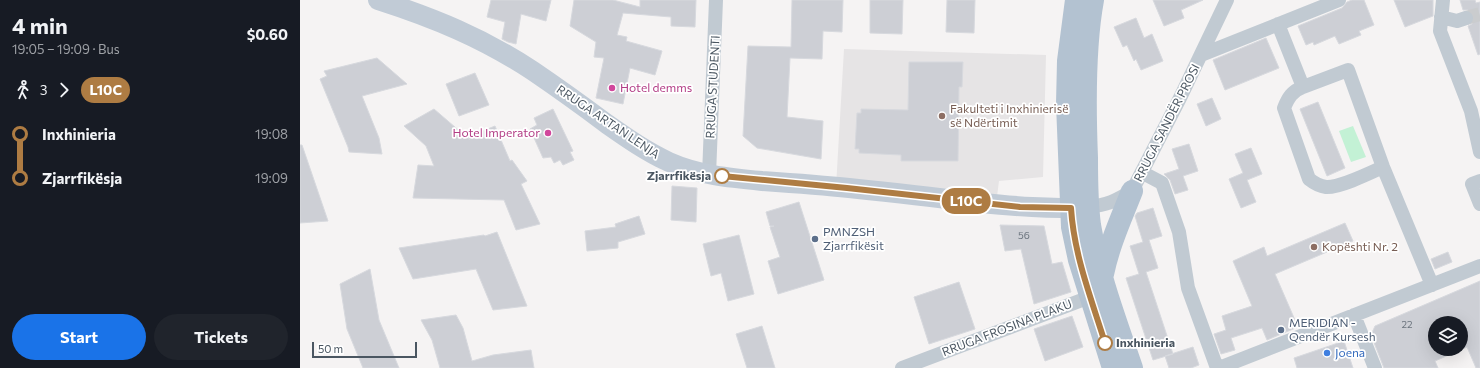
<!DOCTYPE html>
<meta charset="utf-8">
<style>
:root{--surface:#171b24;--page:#20242c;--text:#f1f3f6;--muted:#9ea1a6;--accent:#1a73e8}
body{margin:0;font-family:Commissioner,sans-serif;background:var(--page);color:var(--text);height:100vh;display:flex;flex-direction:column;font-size:15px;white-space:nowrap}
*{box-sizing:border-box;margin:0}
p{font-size:13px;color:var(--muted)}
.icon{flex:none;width:22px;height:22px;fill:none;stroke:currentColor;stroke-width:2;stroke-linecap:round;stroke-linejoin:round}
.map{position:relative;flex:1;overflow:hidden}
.sheet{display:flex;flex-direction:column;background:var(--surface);width:300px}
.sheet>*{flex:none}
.badge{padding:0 8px;border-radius:13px;font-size:14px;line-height:26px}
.controls{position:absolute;left:1128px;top:316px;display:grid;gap:8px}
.controls a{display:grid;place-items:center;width:40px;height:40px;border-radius:50%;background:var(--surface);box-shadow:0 4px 16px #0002;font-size:20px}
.scale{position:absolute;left:12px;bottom:10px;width:105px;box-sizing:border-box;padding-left:4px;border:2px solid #4a5661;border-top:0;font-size:11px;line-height:14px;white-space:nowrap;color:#4a5661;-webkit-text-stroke:3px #fff;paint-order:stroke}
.map>.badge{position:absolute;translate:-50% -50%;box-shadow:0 0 0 2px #fff}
.legs{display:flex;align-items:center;gap:6px;height:44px;padding:0 12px;font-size:13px}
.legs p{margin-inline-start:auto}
.overview{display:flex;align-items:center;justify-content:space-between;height:68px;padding:0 12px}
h1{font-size:22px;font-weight:700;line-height:30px}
.action{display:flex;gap:8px;margin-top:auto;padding:8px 12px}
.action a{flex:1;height:46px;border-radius:24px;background:var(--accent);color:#fff;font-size:16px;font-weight:700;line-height:46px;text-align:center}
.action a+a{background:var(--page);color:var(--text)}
ul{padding:0 12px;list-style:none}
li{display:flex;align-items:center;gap:14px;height:44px;font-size:15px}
li i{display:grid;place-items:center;width:6px;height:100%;margin:0 5px;background:currentColor}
li i::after{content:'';width:10px;height:10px;margin:-5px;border:3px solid;border-radius:50%;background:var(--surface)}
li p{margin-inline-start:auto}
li:first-child i{background:linear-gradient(#0000 50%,currentColor 0)}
li:last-child i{background:linear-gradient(currentColor 50%,#0000 0)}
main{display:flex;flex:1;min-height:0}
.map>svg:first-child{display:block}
</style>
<main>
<section class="sheet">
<div class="overview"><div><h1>4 min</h1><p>19:05 – 19:09 · Bus</p></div><b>$0.60</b></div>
<div class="legs"><svg class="icon" aria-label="walk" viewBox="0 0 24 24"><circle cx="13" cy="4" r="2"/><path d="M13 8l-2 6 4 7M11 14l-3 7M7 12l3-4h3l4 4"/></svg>3<svg class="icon" aria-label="forward" viewBox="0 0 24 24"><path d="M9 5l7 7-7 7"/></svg><b class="badge" style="background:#ae7c43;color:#fff">L10C</b></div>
<ul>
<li><i style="color:#ae7c43"></i><b>Inxhinieria</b><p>19:08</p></li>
<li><i style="color:#ae7c43"></i><b>Zjarrfikësja</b><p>19:09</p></li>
</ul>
<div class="action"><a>Start</a><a>Tickets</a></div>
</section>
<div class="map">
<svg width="1180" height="368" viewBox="0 0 1180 368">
<rect width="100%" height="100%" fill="#f5f3f3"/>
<path fill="#e6e4e5" d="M544,49L746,55L743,177L699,181L696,204L536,187Z"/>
<path fill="#c3f1d5" d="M1053,126L1066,157L1051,162L1039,131Z"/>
<path fill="#cdcfd5" stroke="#d7d9de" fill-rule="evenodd" d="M191,0H251L246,21L221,14L216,44L208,42L202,39L205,22L187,17Z
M274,0H313L340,7V0H396L395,27L371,26V17L323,13L317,35L327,37L326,41L362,51L355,75L330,68L323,104L296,98L304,58L294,57L296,42L270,26Z
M492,0H543L542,32L523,31L522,59L490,58L487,117L523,121L521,159L457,148L443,136L448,46L491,47Z
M570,0H603L602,34L570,33Z
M647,0H675L674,33L646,32Z
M853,0H903L881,10L884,18L864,26Z
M1052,0H1064L1074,25L1059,31L1061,35L1039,44L1035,36L1014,45L1013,42L1006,45L998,26L1042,8L1047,2Z
M1094,0H1133V16L1105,27Z
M1160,0H1175L1176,3L1180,2V54L1178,55L1168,26L1172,24L1174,20V15L1168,10H1163Z
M836,18L844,38L852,34L863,61L841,70L836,59L834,61L827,45L823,47L814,27Z
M966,38L979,68L925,90L913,60Z
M77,58L107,84L62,96L79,138L82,154L49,152L48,147L20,79L27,76L24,71Z
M609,62H663L662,87H659L658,161H601V155L559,153V149H555L557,113H561V109L608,110Z
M175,73L189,105L159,116L146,84Z
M912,98L921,119L906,126L897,104Z
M1018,102L1045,168L1027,176L1000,109Z
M134,109L170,140L168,137L195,126L210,161L212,160L227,181L221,184L240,224L216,230L204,200L113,198L118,165L134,166L126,146L104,126Z
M253,109L273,151L270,152L274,160L263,165L260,160L254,163L251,157L243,158L230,129L237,125L234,118Z
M889,144L898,171L883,176L888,190L875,194L870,180L864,174L879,169L872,149Z
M0,145H2L28,221L0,223Z
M951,148L962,174L947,180L956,202L941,208L929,179L943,173L935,154Z
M372,186L397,188L396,222L371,220Z
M499,202L524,280L478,294L468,261L480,257L470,227L474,226H470L466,212Z
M853,208L862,236L849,240L858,268L846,272L873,354L853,360L826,278L839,274L830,246L843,242L835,216L837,213Z
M339,216L345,234L318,242V248L287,251L285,231L316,227L315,224Z
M1045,223L1053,241L975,274L998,327L967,340L962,328L931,338L935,350L921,354L914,334L926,330L922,316L952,306L933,261L964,247L967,256Z
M700,225L744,226L752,264L762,262L771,292L734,304L721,249L705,251Z
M197,232L227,306L193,310L176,269L113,279L99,248L184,235L185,236Z
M439,235L454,294L428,301L421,273L411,276L403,244Z
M1148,252L1152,262L1135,269L1131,259Z
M70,269L79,320L99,368H63L47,329L40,284Z
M1180,281V368H1176L1167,347L1135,361L1138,368H1084L1071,335L1075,326ZM1135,323H1161V349H1135Z
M659,282L675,329L629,344L614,297Z
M156,315L163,328L172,361L193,355L231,350L234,368H140L132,340L121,320Z
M772,316L783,347L745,361L734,329Z
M462,326L475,368H447L436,334Z
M1044,341L1053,368H997L994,358Z
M893,347L899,365L891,368H869L865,356Z"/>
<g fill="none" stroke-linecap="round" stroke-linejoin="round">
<path stroke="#caccce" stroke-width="14" stroke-dasharray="14 7" stroke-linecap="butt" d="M1166,18L1180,14"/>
<path stroke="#c1cad2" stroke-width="14" d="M1143,0L1140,31L1171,111L1180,152
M1141,17L1157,21L1166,18
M978,24L1003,87L1048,70L1083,167L1132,285
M901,55L1039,0
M1003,87C992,91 988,98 984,108L1009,179C1014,183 1019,186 1026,187C1039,188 1070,173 1083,167
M843,173L862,183L879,232L888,288L917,368
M409,175L416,0
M1180,181L1172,184L1180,204
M788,207C807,205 816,201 832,191L880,98L927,0
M1054,315L1075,368
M602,368L790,297
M919,368L1180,266"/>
<path stroke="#c1cbd6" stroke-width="20" d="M78,0C134,18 183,38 233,71C258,88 283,106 307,124C327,138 347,152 369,162C398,175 430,178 462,181C491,183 520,185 549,188C587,192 625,196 662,201C704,205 745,210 788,207"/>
<path stroke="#b3c2d1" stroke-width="22" d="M776,0L768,61L767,104L772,227L779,260L813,368
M793,0C784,49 785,108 787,158C787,180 787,203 790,225C798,274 816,321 832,368
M803,274C809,245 821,219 832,191"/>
</g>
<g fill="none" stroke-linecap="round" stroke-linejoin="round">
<defs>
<path id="line-1" d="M422,176L547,188L720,207L771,208C774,255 791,298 805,343"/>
</defs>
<use href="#line-1" stroke="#fff" stroke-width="9"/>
<use href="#line-1" stroke="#ae7c43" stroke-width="6"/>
</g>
<g fill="#d1479c" stroke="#fff" stroke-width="1.5">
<circle cx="312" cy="88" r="4"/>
<circle cx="248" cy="133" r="4"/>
</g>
<g fill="#8d6e63" stroke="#fff" stroke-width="1.5">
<circle cx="642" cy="116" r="4"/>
<circle cx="1014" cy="247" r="4"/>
</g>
<g fill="#fff" stroke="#ae7c43" stroke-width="2">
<circle cx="422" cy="176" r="7"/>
<circle cx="805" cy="343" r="7"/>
</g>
<g fill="#5c6f8a" stroke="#fff" stroke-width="1.5">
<circle cx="515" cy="239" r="4"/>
<circle cx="981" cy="330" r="4"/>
</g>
<circle fill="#3f7fe0" stroke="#fff" stroke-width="1.5" cx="1027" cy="353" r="4"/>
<g text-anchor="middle" stroke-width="3.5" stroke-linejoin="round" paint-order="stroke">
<g font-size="10" fill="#6b747e">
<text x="724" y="239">56</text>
<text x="1107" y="328">22</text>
</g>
<g font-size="12" fill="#4a5661" stroke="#fff">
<text transform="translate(413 87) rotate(-87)" y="4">RRUGA STUDENTI</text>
<text transform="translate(308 122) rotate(34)" y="4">RRUGA ARTAN LENJA</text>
<text transform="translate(867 123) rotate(-63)" y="4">RRUGA SANDËR PROSI</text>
<text transform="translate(707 328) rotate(-21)" y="4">RRUGA FROSINA PLAKU</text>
</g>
<g font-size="12" fill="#b23c85" stroke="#fff" text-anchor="start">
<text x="320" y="92">Hotel demms</text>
<text x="240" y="137" text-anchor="end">Hotel Imperator</text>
</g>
<g font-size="12" fill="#785e54" stroke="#fff" text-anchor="start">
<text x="650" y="113">Fakulteti i Inxhinierisë<tspan x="650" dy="14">së Ndërtimit</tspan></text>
<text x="1022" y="251">Kopështi Nr. 2</text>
</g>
<g font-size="12" font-weight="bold" fill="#4a5661" stroke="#fff" text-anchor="end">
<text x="411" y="180">Zjarrfikësja</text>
<text x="816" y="347" text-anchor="start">Inxhinieria</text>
</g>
<g font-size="12" fill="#4e5e75" stroke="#fff" text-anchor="start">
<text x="523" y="236">PMNZSH<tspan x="523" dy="14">Zjarrfikësit</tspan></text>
<text x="989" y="327">MERIDIAN -<tspan x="989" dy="14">Qendër Kursesh</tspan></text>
</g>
<g font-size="12" fill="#366cbe" stroke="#fff" text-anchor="start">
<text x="1035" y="357">Joena</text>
</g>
</g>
</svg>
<div class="controls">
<a><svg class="icon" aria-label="layers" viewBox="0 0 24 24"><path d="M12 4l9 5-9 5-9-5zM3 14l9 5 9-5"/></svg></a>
</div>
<div class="scale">50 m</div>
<b class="badge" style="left:666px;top:201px;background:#ae7c43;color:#fff">L10C</b>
</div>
</main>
